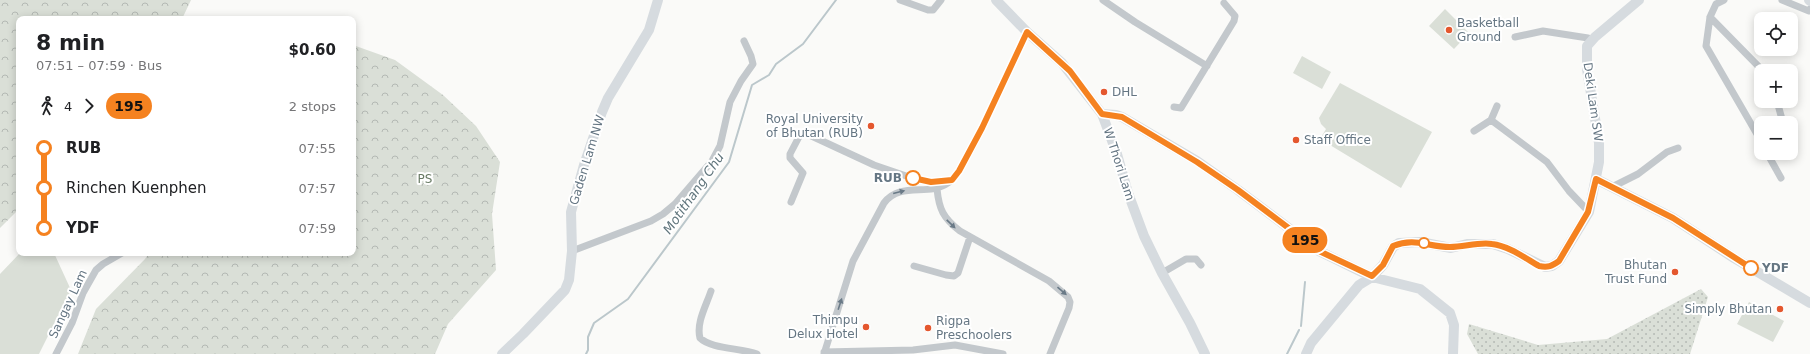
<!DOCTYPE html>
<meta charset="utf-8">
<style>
:root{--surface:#fff;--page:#f2f2f2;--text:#202124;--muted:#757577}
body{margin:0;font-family:"DejaVu Sans",sans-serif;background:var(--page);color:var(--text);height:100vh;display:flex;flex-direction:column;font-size:15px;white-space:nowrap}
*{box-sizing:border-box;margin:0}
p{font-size:13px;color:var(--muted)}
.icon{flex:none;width:22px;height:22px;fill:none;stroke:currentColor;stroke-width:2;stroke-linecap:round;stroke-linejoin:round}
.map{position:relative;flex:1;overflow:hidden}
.side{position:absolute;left:16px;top:16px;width:340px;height:240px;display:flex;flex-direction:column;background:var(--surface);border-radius:8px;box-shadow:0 2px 10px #0003}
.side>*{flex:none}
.badge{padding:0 8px;border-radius:13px;font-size:14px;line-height:26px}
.fabs{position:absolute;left:1754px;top:12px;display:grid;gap:8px}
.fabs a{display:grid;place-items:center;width:44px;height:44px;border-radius:8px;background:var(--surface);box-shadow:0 2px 10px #0003;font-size:20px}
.map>.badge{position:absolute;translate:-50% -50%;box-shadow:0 0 0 2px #fff}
.legs{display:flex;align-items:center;gap:6px;height:44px;padding:0 20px;font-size:13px}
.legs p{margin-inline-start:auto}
.headline{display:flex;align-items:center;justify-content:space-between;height:68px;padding:0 20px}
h1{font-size:22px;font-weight:800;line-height:30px}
ul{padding:0 20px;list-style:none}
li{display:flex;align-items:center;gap:14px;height:40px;font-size:15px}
li i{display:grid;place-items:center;width:6px;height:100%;margin:0 5px;background:currentColor}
li i::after{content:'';width:10px;height:10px;margin:-5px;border:3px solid;border-radius:50%;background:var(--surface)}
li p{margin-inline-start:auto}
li:first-child i{background:linear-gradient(#0000 50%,currentColor 0)}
li:last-child i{background:linear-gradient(currentColor 50%,#0000 0)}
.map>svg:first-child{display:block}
</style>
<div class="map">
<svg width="1810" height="354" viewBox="0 0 1810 354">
<defs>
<pattern id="forest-crowns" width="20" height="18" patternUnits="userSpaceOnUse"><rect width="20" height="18" fill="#dadfd7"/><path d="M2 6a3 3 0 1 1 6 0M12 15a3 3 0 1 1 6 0" fill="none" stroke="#b4b9b4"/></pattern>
<pattern id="park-dots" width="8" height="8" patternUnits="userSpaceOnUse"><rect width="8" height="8" fill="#dadfd7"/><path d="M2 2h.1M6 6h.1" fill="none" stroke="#b4b9b4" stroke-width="1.8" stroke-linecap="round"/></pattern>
</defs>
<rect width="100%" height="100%" fill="#fafaf8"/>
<path fill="#dadfd7" d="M1445,9L1469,33L1454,49L1429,26Z
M1302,56L1331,72L1322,89L1293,73Z
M1340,83L1432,132L1401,188L1320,139L1326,129L1321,124L1319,118Z
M20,253H54L71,290L39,354H0V274Z
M1749,302L1784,321L1773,342L1737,324Z"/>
<path fill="url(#forest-crowns)" d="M0,0H191L182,19H19V209L0,228Z
M353,45L395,60L443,95L476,126L500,162L492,214L496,270L448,324L435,354H78L96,309L145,259L149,253H353Z"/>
<path fill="url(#park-dots)" d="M1701,289L1708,297L1690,354H1478L1467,334L1469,324L1538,345L1607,339Z"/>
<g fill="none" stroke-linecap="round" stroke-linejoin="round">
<path stroke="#bbc7cb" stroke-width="2" d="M1301,326L1305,282
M586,354L588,350V337L594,323L628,299L729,162L752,85L769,75L776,64L803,44L836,0
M1287,354L1299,330"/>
<path stroke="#c3c8cc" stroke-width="7" d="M900,0L928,10H933L941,0
M1103,0L1135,22L1207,66
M1724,0L1716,4L1710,17L1706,46L1761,141
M1782,0L1809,11L1810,9
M1710,17L1763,71
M1515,37L1543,31L1588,38L1592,40
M1777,101L1783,123
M1174,107L1181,108L1234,21L1235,16L1224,3
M1491,120L1497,106
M1474,131L1491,120L1547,162L1569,191L1589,212
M1767,153L1781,178
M1612,187L1638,174L1667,152L1678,148
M937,189C939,209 943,218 960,231L1049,281L1068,297L1070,302L1069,308L1050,354
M791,202L803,173L790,158V154L801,133H805L874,165L912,178L931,182L950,180
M572,251L651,221L663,214L675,204L712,161L720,146L730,102L741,81L753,64L751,56L744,41
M914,266L946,275L954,276L958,273L970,237
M1162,273L1186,259H1196L1201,265
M711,291C706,306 696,323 700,338C711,349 741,348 757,354
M824,352L913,350L955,345L1003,354
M56,354L72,323L83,293L96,270L103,264L122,253
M824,354L853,261L884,203C901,181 928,197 948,183C959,175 965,159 972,148C992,110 1009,71 1027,32"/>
<path stroke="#d6dbdf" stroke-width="10" d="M996,0L1027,32L1062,63L1102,114L1117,154L1128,193L1144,236L1162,273L1190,323L1205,354
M1809,0L1810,1
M1102,114L1116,115L1122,117L1197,161L1238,190L1319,251L1372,277L1420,289L1450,313L1454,325L1453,354
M1596,179L1673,218L1734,258L1810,303
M502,354L523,334L565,290L569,280L572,251L571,212L584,165L602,112L608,98L649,30L658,0
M1306,354L1311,343L1359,285L1372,277L1383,265L1393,247L1399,243L1420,242L1451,248L1467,244H1493L1508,249L1545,267L1552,266L1559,261L1589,212L1599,162V143L1587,69V46L1595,37L1639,0"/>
</g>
<defs><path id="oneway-solid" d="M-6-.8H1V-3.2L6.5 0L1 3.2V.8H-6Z"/></defs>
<g fill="#6a7a87">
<use href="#oneway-solid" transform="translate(899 192) rotate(-14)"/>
<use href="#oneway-solid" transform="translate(951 224) rotate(44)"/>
<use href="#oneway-solid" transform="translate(1062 291) rotate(41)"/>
<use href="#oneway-solid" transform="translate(840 304) rotate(-72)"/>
</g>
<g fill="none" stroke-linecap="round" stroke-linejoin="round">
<defs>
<path id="line-1" d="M913,178L931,182L952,180L959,171L982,128L1027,32L1070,71L1102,114L1122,117L1197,162L1238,190L1319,251L1372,276L1383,265L1393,246C1415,237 1428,247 1450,247C1464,247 1478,242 1492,244C1509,246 1525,258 1539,266C1548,268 1552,266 1559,261L1588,212L1596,179L1673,218L1751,268"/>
</defs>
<use href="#line-1" stroke="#fff" stroke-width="9"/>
<use href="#line-1" stroke="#f58220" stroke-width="6"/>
</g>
<g fill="#e4572e" stroke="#fff" stroke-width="1.5">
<circle cx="1449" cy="30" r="4"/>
<circle cx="1104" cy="92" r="4"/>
<circle cx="871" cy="126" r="4"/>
<circle cx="1296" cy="140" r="4"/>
<circle cx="1675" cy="272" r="4"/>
<circle cx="1780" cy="309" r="4"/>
<circle cx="866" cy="327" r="4"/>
<circle cx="928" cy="328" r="4"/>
</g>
<g fill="#fff" stroke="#f58220" stroke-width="2">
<circle cx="913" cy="178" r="7"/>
<circle cx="1424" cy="243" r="5"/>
<circle cx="1751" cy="268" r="7"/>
</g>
<g text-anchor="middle" stroke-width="4" stroke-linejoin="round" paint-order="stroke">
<g font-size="12" fill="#657683" stroke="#fff" text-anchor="start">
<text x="1457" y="27">Basketball<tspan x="1457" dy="14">Ground</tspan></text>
<text x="1112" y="96">DHL</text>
<text x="863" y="123" text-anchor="end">Royal University<tspan x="863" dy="14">of Bhutan (RUB)</tspan></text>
<text x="1304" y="144">Staff Office</text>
<text x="1667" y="269" text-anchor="end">Bhutan<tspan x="1667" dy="14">Trust Fund</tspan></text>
<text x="1772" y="313" text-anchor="end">Simply Bhutan</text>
<text x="858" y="324" text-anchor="end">Thimpu<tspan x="858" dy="14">Delux Hotel</tspan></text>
<text x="936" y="325">Rigpa<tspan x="936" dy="14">Preschoolers</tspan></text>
</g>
<g font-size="12" fill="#657683" stroke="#fff">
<text transform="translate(1593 102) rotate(82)" y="4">Deki Lam SW</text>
<text transform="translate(587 160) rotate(-73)" y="4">Gaden Lam NW</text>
<text transform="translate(1119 164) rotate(72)" y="4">W Thori Lam</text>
<text transform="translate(68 304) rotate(-65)" y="4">Sangay Lam</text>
</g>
<g font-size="12" font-weight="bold" fill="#657683" stroke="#fff" text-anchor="end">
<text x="902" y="182">RUB</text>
<text x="1762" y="272" text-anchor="start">YDF</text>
</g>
<g font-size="12" fill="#687a64" stroke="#fff">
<text x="425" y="183">PS</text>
</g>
<g font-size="13" font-style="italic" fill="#60757c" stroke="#fff">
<text transform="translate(693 193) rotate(-55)" y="5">Motithang Chu</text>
</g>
</g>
</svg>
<div class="fabs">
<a><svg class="icon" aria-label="locate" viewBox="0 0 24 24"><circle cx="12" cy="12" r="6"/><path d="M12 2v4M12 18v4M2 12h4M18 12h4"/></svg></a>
<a>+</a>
<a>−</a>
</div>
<b class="badge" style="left:1305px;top:240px;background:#f58220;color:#111">195</b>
<section class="side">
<div class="headline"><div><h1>8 min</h1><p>07:51 – 07:59 · Bus</p></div><b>$0.60</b></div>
<div class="legs"><svg class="icon" aria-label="walk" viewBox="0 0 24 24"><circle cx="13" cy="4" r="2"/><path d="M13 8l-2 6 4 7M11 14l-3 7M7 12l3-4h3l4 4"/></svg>4<svg class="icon" aria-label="forward" viewBox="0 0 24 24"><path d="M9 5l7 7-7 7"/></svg><b class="badge" style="background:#f58220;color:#111">195</b><p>2 stops</p></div>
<ul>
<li><i style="color:#f58220"></i><b>RUB</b><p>07:55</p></li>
<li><i style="color:#f58220"></i><span>Rinchen Kuenphen</span><p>07:57</p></li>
<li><i style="color:#f58220"></i><b>YDF</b><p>07:59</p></li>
</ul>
</section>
</div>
